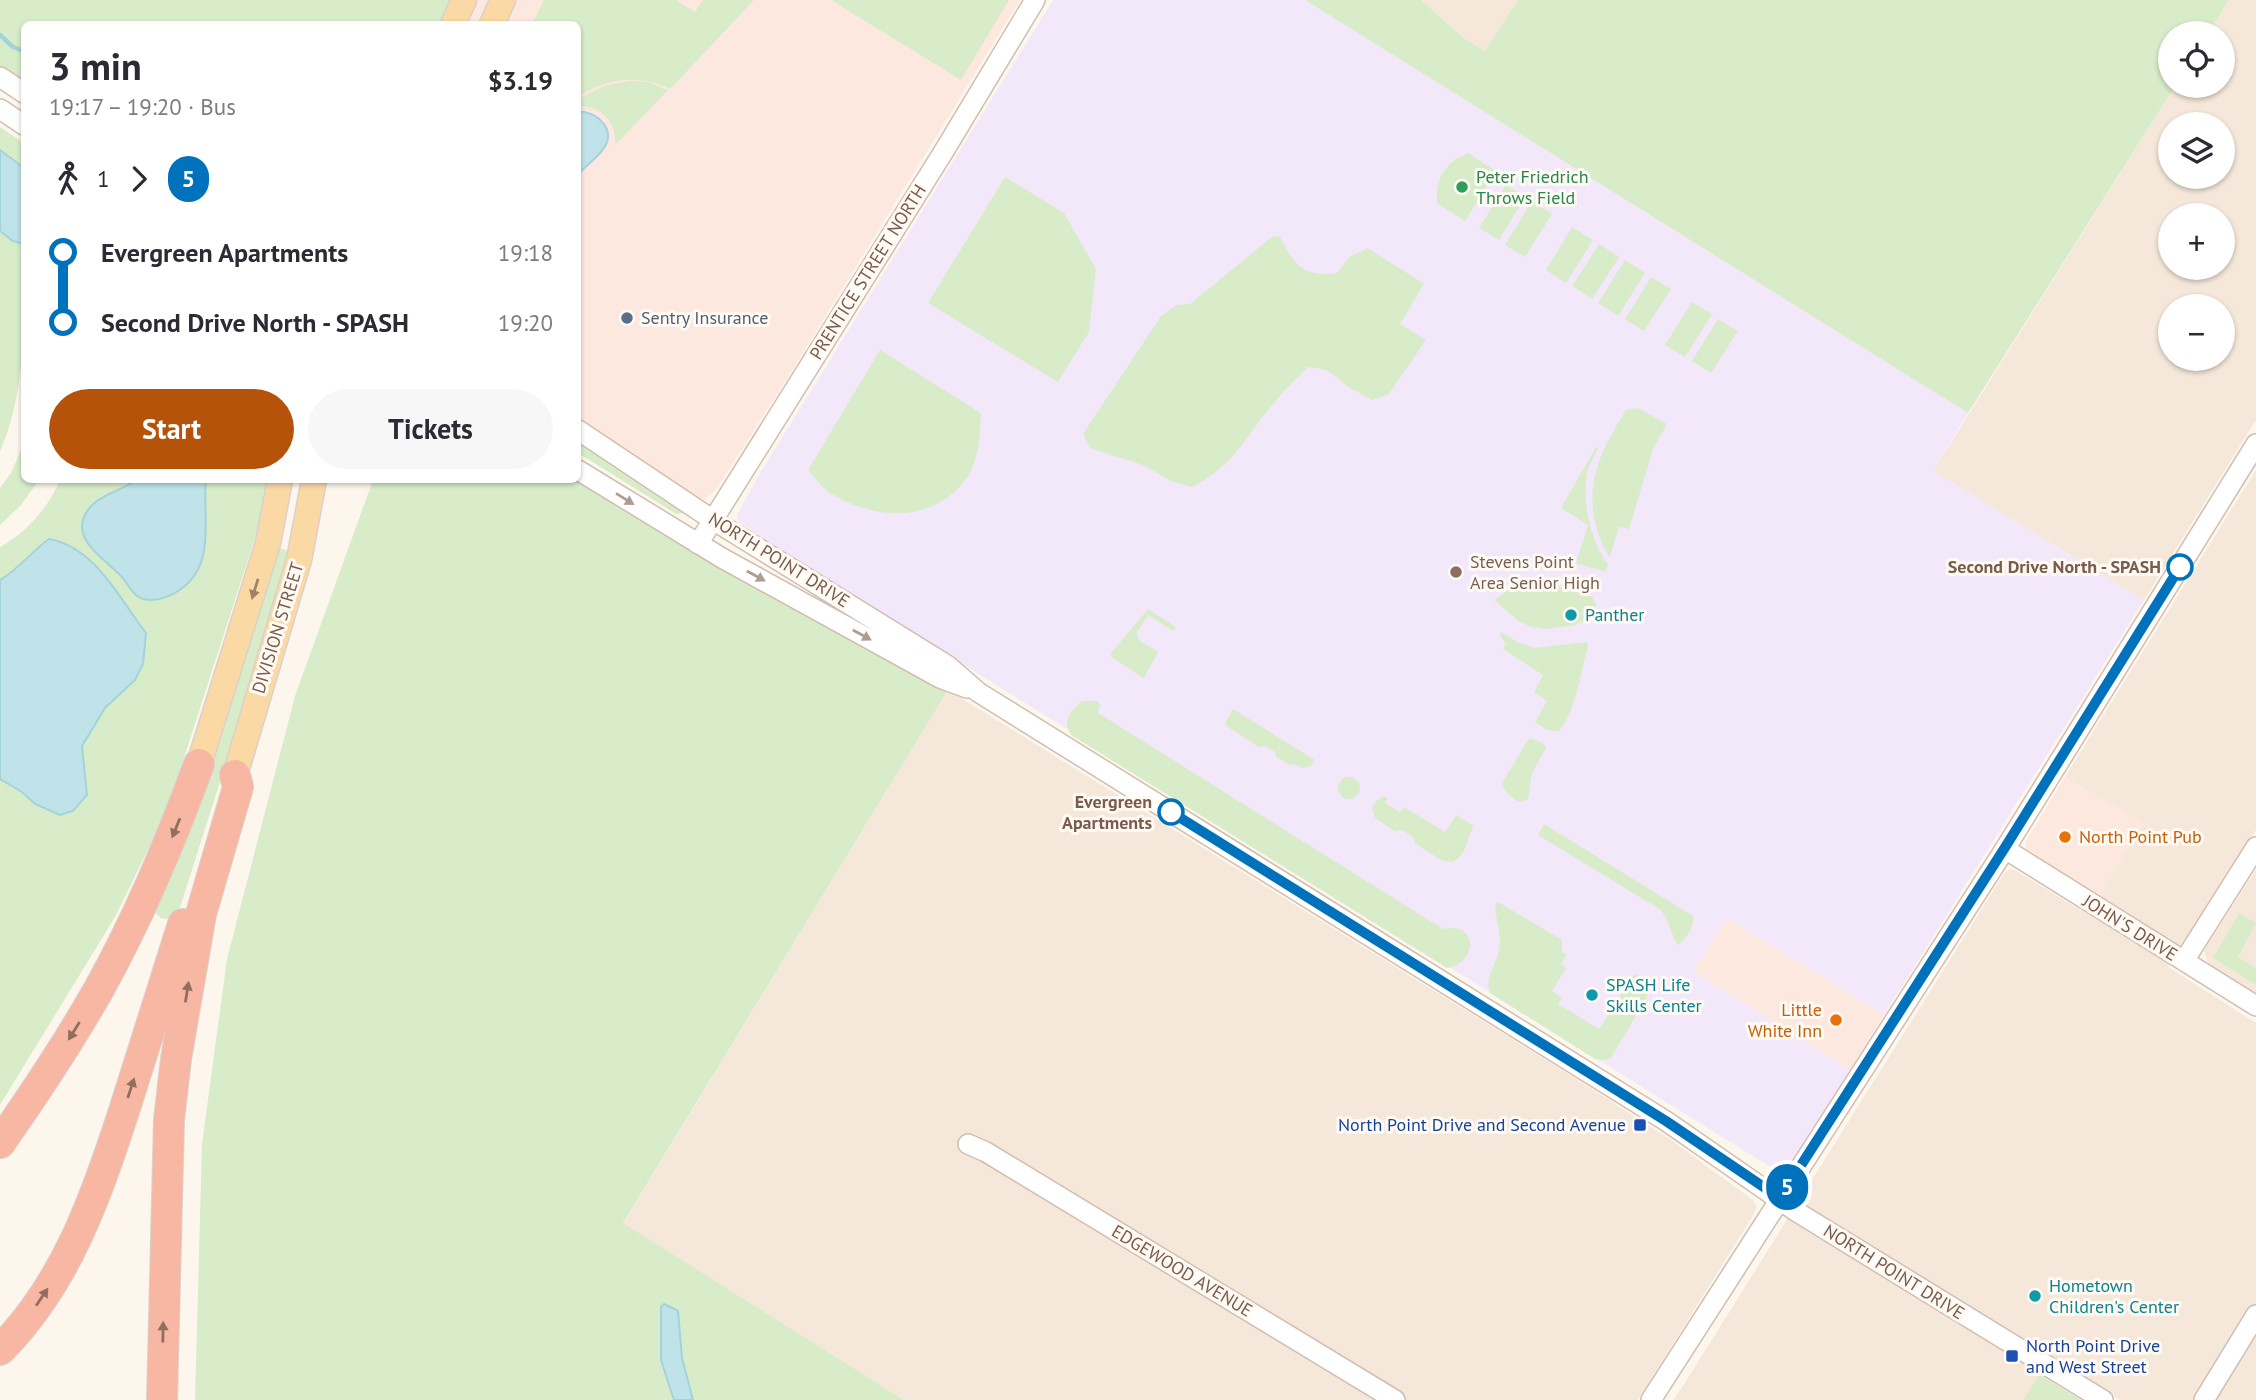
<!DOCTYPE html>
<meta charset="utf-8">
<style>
:root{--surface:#fff;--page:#f7f7f7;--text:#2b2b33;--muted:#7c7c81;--accent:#b45309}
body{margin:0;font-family:"PT Sans",sans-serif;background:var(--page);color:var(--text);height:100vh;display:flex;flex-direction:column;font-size:26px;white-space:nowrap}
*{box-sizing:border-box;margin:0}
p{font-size:23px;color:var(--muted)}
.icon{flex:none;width:38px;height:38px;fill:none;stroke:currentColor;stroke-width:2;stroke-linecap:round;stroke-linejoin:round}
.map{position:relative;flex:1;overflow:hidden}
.side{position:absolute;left:21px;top:21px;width:560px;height:462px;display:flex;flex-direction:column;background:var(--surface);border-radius:10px;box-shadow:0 2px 5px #0004}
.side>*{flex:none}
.badge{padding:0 14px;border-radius:23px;font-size:24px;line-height:46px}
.controls{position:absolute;left:2158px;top:21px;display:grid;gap:14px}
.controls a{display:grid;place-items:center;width:77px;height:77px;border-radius:50%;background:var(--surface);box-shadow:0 2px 5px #0004;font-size:35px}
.map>.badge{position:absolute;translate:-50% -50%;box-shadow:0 0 0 4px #fff}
.legs{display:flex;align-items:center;gap:10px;height:77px;padding:0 28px;font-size:23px}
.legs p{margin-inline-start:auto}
.head{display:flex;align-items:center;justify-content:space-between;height:119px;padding:0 28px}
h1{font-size:38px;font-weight:800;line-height:52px}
.button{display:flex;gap:14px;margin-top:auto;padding:14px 28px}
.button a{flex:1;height:80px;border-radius:42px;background:var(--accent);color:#fff;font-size:28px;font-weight:800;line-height:80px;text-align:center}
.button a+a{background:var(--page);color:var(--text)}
ul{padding:0 28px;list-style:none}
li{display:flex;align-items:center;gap:24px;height:70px;font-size:26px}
li i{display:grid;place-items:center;width:10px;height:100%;margin:0 9px;background:currentColor}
li i::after{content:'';width:18px;height:18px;margin:-9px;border:5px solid;border-radius:50%;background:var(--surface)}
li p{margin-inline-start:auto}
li:first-child i{background:linear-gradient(#0000 50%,currentColor 0)}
li:last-child i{background:linear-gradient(currentColor 50%,#0000 0)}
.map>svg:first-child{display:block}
</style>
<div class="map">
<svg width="2256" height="1400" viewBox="0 0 2256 1400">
<rect width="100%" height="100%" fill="#fdf6ec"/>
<path fill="#f5e8da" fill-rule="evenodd" d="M1421,0H1518L1486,51L1465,39Z
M2229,0H2256V420L2144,600L1933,471L2175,86H2222V33H2208ZM2170,124H2222V177H2170ZM2170,215H2222V268H2170ZM2170,306H2222V359H2170Z
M2256,470V830L2168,967L2256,1023V1400H2120L2051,1356L2023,1400H1674L2005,872L2011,869L2018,872L2087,914L2144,824L2065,777Z
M948,690L1567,1073L1671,1140L1753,1200L1757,1207L1754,1214L1638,1400H904L623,1224Z
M2256,869V995L2209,965L2204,951Z"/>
<path fill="#fde8e0" d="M457,0H1020L788,377L715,491L704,499L696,497L656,472L578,418V24H447Z
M2065,777L2144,824L2098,897L2027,854L2025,843Z
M1727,918L1884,1015L1850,1070L1692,972Z"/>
<path fill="#f3e8fa" d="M1053,0H1305L1968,413L1933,471L2144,600L1884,1015L1727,918L1693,971L1850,1070L1787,1168H1772L847,592L738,521L737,515L760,473Z"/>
<path fill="#d8ecc9" d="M0,0H457L447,24H24V87L0,73Z
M544,0H676L695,12L703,0H754L670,89C639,74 606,78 578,97V24H532Z
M831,0H1009L961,80Z
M1305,0H1421L1465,39L1485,51L1518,0H2229L2208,33H2170V86H2175L1968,413Z
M629,81L648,82L668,90L615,145C618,123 600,105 578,106V99L604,86Z
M0,127L24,143V168L0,150Z
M1468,153L1496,171L1465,221L1437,203C1435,179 1445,162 1468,153Z
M1005,177L1064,213L1096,269L1089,332L1058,382L928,303Z
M1506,185L1525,197L1499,240L1479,228Z
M1532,201L1552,214L1525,257L1505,245Z
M1572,227L1593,240L1566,283L1546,270Z
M0,231L13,241L24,244C24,313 28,387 0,452Z
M1273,236L1280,237C1295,266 1304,278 1337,273L1349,257L1368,248L1424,284L1400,324L1426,340L1388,395L1372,400L1350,388L1327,370L1308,367C1292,382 1277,398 1264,415C1241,446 1228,469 1192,487L1171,481L1143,465L1090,448L1083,434L1161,316L1177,305L1190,304Z
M1599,244L1619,257L1592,299L1572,286Z
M1625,260L1645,273L1618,316L1598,303Z
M1651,277L1671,289L1644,331L1625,319Z
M1692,302L1712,314L1685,357L1665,345Z
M1718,319L1738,331L1711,373L1692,361Z
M880,350L981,413C980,434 979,458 968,476C935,524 876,521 830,493C822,488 815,477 808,470Z
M1638,408L1667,424L1653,449L1629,529L1619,527L1610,557C1601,545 1597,531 1594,517C1587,475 1605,444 1626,410Z
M578,439L654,493L682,510V513L676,514L578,453Z
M24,443V480H39L21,505L0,525V488L11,473Z
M1596,447L1598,449C1594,457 1588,466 1587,474C1582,504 1591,541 1608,565L1606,572L1576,563L1588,525L1561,508Z
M60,480H136L99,498L104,561L118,572L137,596L206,534V480H271L265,507L181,767L160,825L115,917L0,1105V779L21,791L35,804L87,795L82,746L105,708L135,679L146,634L96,567L24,562L0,580V547C26,533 49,507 60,480Z
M373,480H578L948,690L623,1223L904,1400H195L202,1144L227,959L295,696Z
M276,547L293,552L177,917L173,920L161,918L154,912Z
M1545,578L1558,580V586L1592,597L1596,604L1595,614L1575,625L1545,629L1531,627L1519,621L1494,600C1511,588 1524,580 1545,578Z
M1148,609L1176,627L1173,631L1148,615L1137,632L1139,640L1158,652L1144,678L1111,657V653Z
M1501,632L1517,642L1535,648L1586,642L1588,645C1581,672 1577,708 1559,731L1547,730L1535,722L1547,701L1534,692L1543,675L1503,649L1506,644L1500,635Z
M1082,701H1097L1100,704L1098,713L1443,929C1479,921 1478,963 1447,968L1071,735C1061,721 1071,710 1082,701Z
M1233,709L1315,760L1311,766L1302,768L1295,764L1290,765L1277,758L1275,752L1265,746L1259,747L1226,726V721Z
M1531,738L1544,744L1546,748L1532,773L1528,799L1520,802C1511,797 1504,793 1502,783L1528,740Z
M1338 788a11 11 0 1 1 22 0a11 11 0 1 1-22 0Z
M1383,796L1388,798L1385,803L1400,812L1404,807L1445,832L1456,815L1474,826C1466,838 1468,855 1452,862L1441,860L1415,843L1413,837L1402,830L1395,831L1375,818L1372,808L1376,801Z
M1544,824L1693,916C1695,926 1686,939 1678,945C1671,935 1670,923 1661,910L1538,835Z
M1498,902L1562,940V952L1567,954L1561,964L1566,968L1552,991L1562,998L1558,1004L1599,1029L1634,974L1648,979L1651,986L1647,997L1611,1058L1606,1060L1595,1059L1490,993C1484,977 1496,966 1499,950C1502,931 1496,923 1495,906Z
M2239,913L2256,923L2238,957L2256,968V985L2213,958Z
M2039,1374L2081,1400H2023Z"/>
<path fill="#bfe3e8" stroke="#a5d3da" stroke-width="2" d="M578,111C588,112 597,115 603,123C620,144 591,160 578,174Z
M0,150L24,168V244L13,241L0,231Z
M136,480H206C202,517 217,563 181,589C170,597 150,605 137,596C130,591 126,580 120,575C107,561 76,543 83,520C90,496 118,493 136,480Z
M49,539C95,547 119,598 146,633L143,664L135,680L105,708L82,746L87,795L73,811L60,815L35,804L22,792L0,779V580C19,569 31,552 49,539Z
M664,1304L678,1311L682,1358L693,1400H674L661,1360V1307Z"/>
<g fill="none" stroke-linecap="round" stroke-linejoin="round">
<path stroke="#a5d3da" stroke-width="4.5" d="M0,35L13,47L24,51"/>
<defs>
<path id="minor" d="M0,77L24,93
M0,109L24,125
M578,430L713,520L947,665L978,692L1666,1121L1797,1212L2103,1400
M578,470L722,558L940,678L967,688
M698,544L944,151L1035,0
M2005,849L2256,1006
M2184,961L2256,847
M968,1144L986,1152L1395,1400
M1651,1400L2005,849L2256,444
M2204,1400L2256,1315"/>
<path id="major" d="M453,24L464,0
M492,24L503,0
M199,764L268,543L280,480
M235,775L299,560L314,480"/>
<path id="highway" d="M0,1143C35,1093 69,1042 99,989C139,917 171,841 199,764
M0,1350C66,1284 96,1197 124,1111C144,1049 163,986 183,924
M162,1400L169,1120L176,1059L201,914L238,787L235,775"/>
</defs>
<use href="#minor" stroke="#d1beb0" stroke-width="22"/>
<use href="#major" stroke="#dad1cd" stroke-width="27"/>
<use href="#highway" stroke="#dad1cd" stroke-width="32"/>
<use href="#minor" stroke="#fff" stroke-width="19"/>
<use href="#major" stroke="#fbd9a5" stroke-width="24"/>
<use href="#highway" stroke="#f7b7a3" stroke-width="30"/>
</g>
<defs><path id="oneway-solid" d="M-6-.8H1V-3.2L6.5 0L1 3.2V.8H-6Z" transform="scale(1.75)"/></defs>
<g fill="#af9d94">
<use href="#oneway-solid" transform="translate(625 499) rotate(32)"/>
<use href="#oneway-solid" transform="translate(756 576) rotate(29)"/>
<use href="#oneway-solid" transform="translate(862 635) rotate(29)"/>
</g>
<use fill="#a18267" href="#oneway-solid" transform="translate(255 589) rotate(107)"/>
<g fill="#936e5e">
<use href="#oneway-solid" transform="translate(176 828) rotate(112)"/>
<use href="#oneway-solid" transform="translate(187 992) rotate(-81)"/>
<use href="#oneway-solid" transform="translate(74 1031) rotate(122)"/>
<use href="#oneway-solid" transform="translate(131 1088) rotate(-72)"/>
<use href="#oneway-solid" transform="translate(42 1297) rotate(-56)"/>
<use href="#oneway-solid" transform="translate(163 1332) rotate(-89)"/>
</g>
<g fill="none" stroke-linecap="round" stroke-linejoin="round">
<defs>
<path id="line-1" d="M1171,812L1666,1121L1780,1198L2004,849L2180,567"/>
</defs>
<use href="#line-1" stroke="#fff" stroke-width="16"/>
<use href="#line-1" stroke="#0072bc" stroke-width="10"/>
</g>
<circle fill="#2e9e5b" stroke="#fffaf3" stroke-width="2.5" cx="1462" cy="187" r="7"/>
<circle fill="#5c6f8a" stroke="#fffaf3" stroke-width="2.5" cx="627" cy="318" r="7"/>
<g fill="#fff" stroke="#0072bc" stroke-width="3.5">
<circle cx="2180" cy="567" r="12"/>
<circle cx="1171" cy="812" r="12"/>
</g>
<circle fill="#8d6e63" stroke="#fffaf3" stroke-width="2.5" cx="1456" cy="572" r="7"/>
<g fill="#0f9aa8" stroke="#fffaf3" stroke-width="2.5">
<circle cx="1571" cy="615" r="7"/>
<circle cx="1592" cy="995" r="7"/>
<circle cx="2035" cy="1296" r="7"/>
</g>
<g fill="#e8710a" stroke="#fffaf3" stroke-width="2.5">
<circle cx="2065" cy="837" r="7"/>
<circle cx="1836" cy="1020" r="7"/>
</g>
<g fill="#1a4fb4" stroke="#fffaf3" stroke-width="2.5">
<rect x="1633" y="1118" width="14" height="14" rx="3.5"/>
<rect x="2005" y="1349" width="14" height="14" rx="3.5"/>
</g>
<g text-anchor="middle" stroke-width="6" stroke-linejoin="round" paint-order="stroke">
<g font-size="18" fill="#27864d" stroke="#fffaf3" text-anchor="start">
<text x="1476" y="183">Peter Friedrich<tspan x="1476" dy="21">Throws Field</tspan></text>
</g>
<g font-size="18" fill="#7a5c4d" stroke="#fffaf3">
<text transform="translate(868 272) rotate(-58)" y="6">PRENTICE STREET NORTH</text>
<text transform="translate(779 560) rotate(32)" y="6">NORTH POINT DRIVE</text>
<text transform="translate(278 628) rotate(-73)" y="6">DIVISION STREET</text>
<text transform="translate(2130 928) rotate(32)" y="6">JOHN'S DRIVE</text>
<text transform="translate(1182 1271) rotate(31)" y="6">EDGEWOOD AVENUE</text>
<text transform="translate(1894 1272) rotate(32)" y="6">NORTH POINT DRIVE</text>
</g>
<g font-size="18" fill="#4e5e75" stroke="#fffaf3" text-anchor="start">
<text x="641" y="324">Sentry Insurance</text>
</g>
<g font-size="18" fill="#785e54" stroke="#fffaf3" text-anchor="start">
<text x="1470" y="568">Stevens Point<tspan x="1470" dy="21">Area Senior High</tspan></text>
</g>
<g font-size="18" font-weight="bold" fill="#7a5c4d" stroke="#fffaf3" text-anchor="end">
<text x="2161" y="573">Second Drive North - SPASH</text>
<text x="1152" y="808">Evergreen<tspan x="1152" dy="21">Apartments</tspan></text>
</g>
<g font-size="18" fill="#0d838f" stroke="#fffaf3" text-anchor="start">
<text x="1585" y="621">Panther</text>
<text x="1606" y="991">SPASH Life<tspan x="1606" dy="21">Skills Center</tspan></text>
<text x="2049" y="1292">Hometown<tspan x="2049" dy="21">Children's Center</tspan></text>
</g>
<g font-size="18" fill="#c56008" stroke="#fffaf3" text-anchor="start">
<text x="2079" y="843">North Point Pub</text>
<text x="1822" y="1016" text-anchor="end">Little<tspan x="1822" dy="21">White Inn</tspan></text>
</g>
<g font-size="18" fill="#164399" stroke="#fffaf3" text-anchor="end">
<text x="1626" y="1131">North Point Drive and Second Avenue</text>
<text x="2026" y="1352" text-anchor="start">North Point Drive<tspan x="2026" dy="21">and West Street</tspan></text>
</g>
</g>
</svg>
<div class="controls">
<a><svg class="icon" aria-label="locate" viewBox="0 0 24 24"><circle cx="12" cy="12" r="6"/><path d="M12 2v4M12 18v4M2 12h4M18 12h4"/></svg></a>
<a><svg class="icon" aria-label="layers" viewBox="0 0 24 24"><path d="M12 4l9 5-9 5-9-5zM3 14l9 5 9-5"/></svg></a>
<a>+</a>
<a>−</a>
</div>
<b class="badge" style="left:1787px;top:1187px;background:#0072bc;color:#fff">5</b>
<section class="side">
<div class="head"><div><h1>3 min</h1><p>19:17 – 19:20 · Bus</p></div><b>$3.19</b></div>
<div class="legs"><svg class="icon" aria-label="walk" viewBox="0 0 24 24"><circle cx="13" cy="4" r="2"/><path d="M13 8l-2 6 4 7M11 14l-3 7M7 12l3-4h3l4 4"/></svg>1<svg class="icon" aria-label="forward" viewBox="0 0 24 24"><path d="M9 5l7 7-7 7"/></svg><b class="badge" style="background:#0072bc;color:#fff">5</b></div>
<ul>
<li><i style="color:#0072bc"></i><b>Evergreen Apartments</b><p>19:18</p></li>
<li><i style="color:#0072bc"></i><b>Second Drive North - SPASH</b><p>19:20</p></li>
</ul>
<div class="button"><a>Start</a><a>Tickets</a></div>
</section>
</div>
